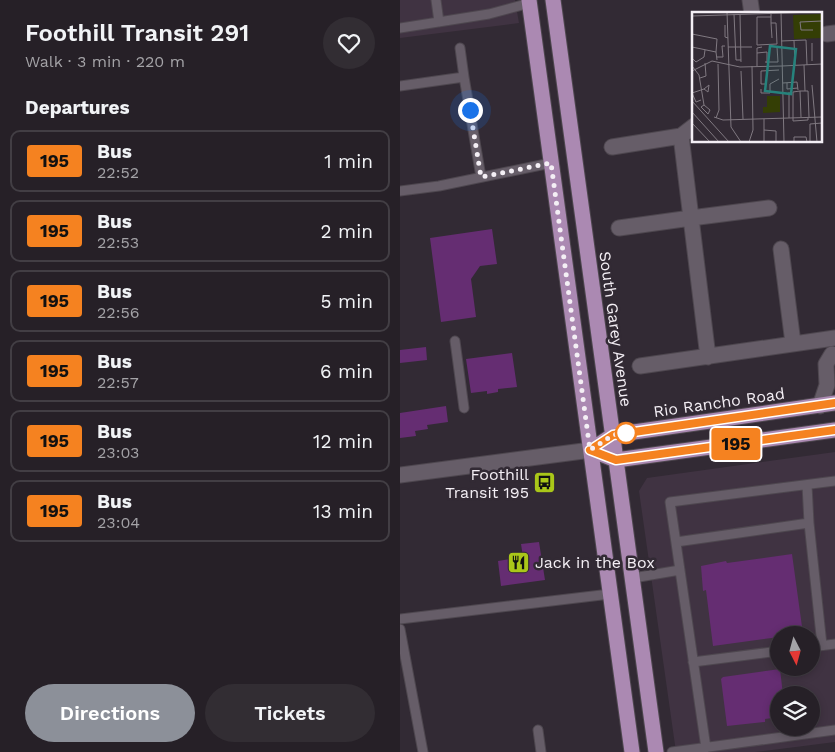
<!DOCTYPE html>
<meta charset="utf-8">
<style>
:root{--surface:#262027;--page:#322d33;--text:#f1f3f6;--muted:#a4a3a7;--line:#423e44;--accent:#8c9099}
body{margin:0;font-family:"Work Sans",sans-serif;background:var(--page);color:var(--text);height:100vh;display:flex;flex-direction:column;font-size:19px;white-space:nowrap}
*{box-sizing:border-box;margin:0}
p{font-size:16px;color:var(--muted)}
.icon{flex:none;width:28px;height:28px;fill:none;stroke:currentColor;stroke-width:2;stroke-linecap:round;stroke-linejoin:round}
.map{position:relative;flex:1;overflow:hidden}
.sheet{display:flex;flex-direction:column;background:var(--surface);width:400px}
.sheet>*{flex:none}
.badge{padding:0 10px;border-radius:4px;font-size:18px;line-height:32px}
.needle{width:32px;rotate:174deg}
.buttons{position:absolute;left:370px;top:626px;display:grid;gap:10px}
.buttons a{display:grid;place-items:center;width:50px;height:50px;border-radius:50%;background:var(--surface);box-shadow:0 2px 8px #0003,0 0 0 1px var(--line);font-size:25px}
.you{position:absolute;width:25px;height:25px;margin:-12px;border:4px solid #fff;border-radius:50%;background:#1a73e8;box-shadow:0 0 0 8px #1a73e833}
.map>.badge{position:absolute;translate:-50% -50%;box-shadow:0 0 0 2px #fff}
h2{padding:0 25px;font-size:19px;line-height:45px}
.round{display:grid;place-items:center;flex:none;width:52px;height:52px;border-radius:26px;background:var(--page)}
.overview{display:flex;align-items:center;justify-content:space-between;height:85px;padding:0 25px}
h1{font-size:24px;font-weight:600;line-height:38px}
.action{display:flex;gap:10px;margin-top:auto;padding:10px 25px}
.action a{flex:1;height:58px;border-radius:30px;background:var(--accent);color:#fff;font-size:20px;font-weight:600;line-height:58px;text-align:center}
.action a+a{background:var(--page);color:var(--text)}
ul{padding:0;list-style:none}
li{display:flex;align-items:center;gap:15px;height:62px;margin:0 10px 8px;padding:0 15px;border:2px solid var(--line);border-radius:10px}
li div{flex:1}
li b{display:block;font-size:19px}
li em{font-style:normal}
li .badge{min-width:55px;font-weight:700;text-align:center}
main{display:flex;flex:1;min-height:0}
.map>svg:first-child{display:block}
</style>
<main>
<section class="sheet">
<div class="overview"><div><h1>Foothill Transit 291</h1><p>Walk · 3 min · 220 m</p></div><a class="round"><svg class="icon" aria-label="heart" viewBox="0 0 24 24"><path d="M12 20l-8-8c-3-5 5-10 8-4 3-6 11-1 8 4z"/></svg></a></div>
<h2>Departures</h2>
<ul>
<li><span class="badge" style="background:#f58220;color:#111">195</span><div><b>Bus</b><p>22:52</p></div><em>1 min</em></li>
<li><span class="badge" style="background:#f58220;color:#111">195</span><div><b>Bus</b><p>22:53</p></div><em>2 min</em></li>
<li><span class="badge" style="background:#f58220;color:#111">195</span><div><b>Bus</b><p>22:56</p></div><em>5 min</em></li>
<li><span class="badge" style="background:#f58220;color:#111">195</span><div><b>Bus</b><p>22:57</p></div><em>6 min</em></li>
<li><span class="badge" style="background:#f58220;color:#111">195</span><div><b>Bus</b><p>23:03</p></div><em>12 min</em></li>
<li><span class="badge" style="background:#f58220;color:#111">195</span><div><b>Bus</b><p>23:04</p></div><em>13 min</em></li>
</ul>
<div class="action"><a>Directions</a><a>Tickets</a></div>
</section>
<div class="map">
<svg width="435" height="752" viewBox="0 0 435 752">
<rect width="100%" height="100%" fill="#322a34"/>
<path fill="#403342" fill-rule="evenodd" d="M0,0H115L119,23L0,38Z
M435,452V742L355,752H276L239,491L247,478ZM379,635H411V668H379ZM379,695H411V728H379Z"/>
<path fill="#652d72" d="M92,229L97,264L80,266L71,279L76,317L41,322L30,238Z
M26,347L27,360L0,363V350Z
M112,353L117,387L98,389V392L87,394V391L71,393L66,359Z
M46,406L48,422L27,425L28,429L15,431L16,436L0,438V413Z
M139,542L145,580L101,586L98,561L123,557L121,544Z
M392,554L403,634L379,635V637L313,646L306,590L303,591L301,566L326,561L327,563Z
M380,669L383,695H379V717L365,719V722L327,726L321,679L323,677Z"/>
<g fill="none" stroke-linecap="round" stroke-linejoin="round">
<defs>
<path id="lane" d="M36,0L39,22
M0,28L89,14L130,3
M60,48L64,77
M0,86L64,77L81,177
M0,191L39,186L151,163
M55,341L64,408
M409,523L422,645
M276,542L409,523L407,485
M233,578L280,570
M0,619L210,594
M0,629L23,752
M411,647L435,644
M293,662L379,651
M138,730L141,752
M306,748L270,502L435,481
M272,752L435,730"/>
<path id="street" d="M350,0L352,14
M427,34L435,33
M212,147L281,136
M219,228L291,218L281,136L294,126
M381,249L393,343
M308,357L291,218L369,208
M240,366L435,338
M420,406L427,385L426,364L432,354"/>
<path id="secondary" d="M0,475L191,450"/>
<path id="primary" d="M129,0L232,752
M153,0L256,752
M191,450L213,435L435,403
M191,450L216,460L435,430"/>
</defs>
<use href="#lane" stroke="#4e474f" stroke-width="11"/>
<use href="#street" stroke="#4e474f" stroke-width="17"/>
<use href="#secondary" stroke="#4e474f" stroke-width="17"/>
<use href="#primary" stroke="#4e474f" stroke-width="17"/>
<use href="#lane" stroke="#665d68" stroke-width="9"/>
<use href="#street" stroke="#665d68" stroke-width="15"/>
<use href="#secondary" stroke="#665d68" stroke-width="15"/>
<use href="#primary" stroke="#ab89b2" stroke-width="15"/>
</g>
<g fill="none" stroke-linecap="round" stroke-linejoin="round">
<defs>
<path id="line" d="M435,403L213,435L190,450L216,460L435,430"/>
</defs>
<use href="#line" stroke="#fff" stroke-width="11"/>
<use href="#line" stroke="#f58220" stroke-width="8"/>
<path stroke="#f4eff5" stroke-width="5" stroke-dasharray="0 9" d="M70,110L81,177L151,163L190,450L213,435L226,433"/>
</g>
<defs>
<symbol id="bus-square" viewBox="-11 -11 22 22"><rect x="-9" y="-9" width="18" height="18" rx="4" fill="#aac719" stroke="#322a34"/><path d="M-5-6H5V4H4V6H2V4H-2V6H-4V4H-5ZM-3.5-4V0h7V-4ZM-3.5 1.2v1.5H-2V1.2ZM2 1.2v1.5H3.5V1.2Z" fill="#111"/></symbol>
<symbol id="restaurant-square" viewBox="-11 -11 22 22"><rect x="-9" y="-9" width="18" height="18" rx="4" fill="#aac719" stroke="#322a34"/><path d="M-5-6h1v4h1v-4h1v4h1v-4h1v5L-1.5 .5V6h-2V.5L-5-1ZM5-6V6H3V1.5H1.5Q1.5-4 5-6Z" fill="#111"/></symbol>
</defs>
<g fill-rule="evenodd">
<use href="#bus-square" x="132" y="470" width="25" height="25"/>
<use href="#restaurant-square" x="106" y="550" width="25" height="25"/>
</g>
<circle fill="#fff" stroke="#f58220" stroke-width="2.5" cx="226" cy="433" r="10"/>
<g text-anchor="middle" stroke-width="5" stroke-linejoin="round" paint-order="stroke">
<g font-size="16" fill="#f4eff5" stroke="#322a34">
<text transform="translate(216 329) rotate(82)" y="6">South Garey Avenue</text>
<text transform="translate(319 402) rotate(-8)" y="6">Rio Rancho Road</text>
</g>
<g font-size="16" fill="#f4eff5" stroke="#322a34" text-anchor="end">
<text x="129" y="480">Foothill<tspan x="129" dy="18">Transit 195</tspan></text>
<text x="135" y="568" text-anchor="start">Jack in the Box</text>
</g>
</g>
<g transform="translate(292 12)">
<rect width="130" height="130" fill="#322a34"/>
<path d="M130,2V26L102,27L101,3ZM75,84H88V100L71,101V95H75Z" fill="#343e05"/>
<path fill="none" stroke="#807981" stroke-width="1" d="M35,0L39,115L49,130M89,0L92,130M42,2L44,48H49M48,2L49,50M79,2V11H84L85,32L65,33V5H79M0,4L124,0M79,11L80,26M33,13V25L36,26M121,18H109L108,10L130,9M0,22L25,27L24,40M89,29L114,28L115,53M102,29L103,53M120,31V49M0,35L24,40L25,48M36,35H60M65,41L75,40V51M25,45H31L30,34H33M0,46L4,50L12,45L13,38M73,50H86L85,35M112,53L113,79M0,54L7,63L12,93L18,98L16,102L9,95L12,93M65,54V36L70,35M90,54L130,52M0,59L20,49L48,55L90,54M49,59L51,107M8,66L14,64L13,51M91,71L105,70L106,78M95,71V77L106,76M73,72H69V59L87,58M120,73L125,130M69,77V81H78V72L87,67M108,79L109,105M97,80V106M9,88L4,90L0,81L12,77L16,80L17,73L12,77M0,89L37,130M0,100L27,130M22,105L31,108L130,105M24,106L27,98L26,52M101,106V80L108,79H116L117,105M101,106V109L116,108V105M72,107V130M0,111L18,130M72,118L84,119V130M57,130L61,118L60,54M102,130V125H114L115,130M118,130V112L130,111"/>
<path fill="#26827c" fill-opacity="0.15" stroke="#26827c" stroke-width="2.5" d="M78,34L104,37L99,82L73,79Z"/>
<rect width="130" height="130" fill="none" stroke="#f4eff5" stroke-width="2.5"/>
</g>
</svg>
<div class="buttons">
<a><svg class="needle" viewBox="-14 -14 28 28"><path d="M0-13l5 13h-10z" fill="#e53935"/><path d="M0 13l5-13h-10z" fill="#a4a3a7"/></svg></a>
<a><svg class="icon" aria-label="layers" viewBox="0 0 24 24"><path d="M12 4l9 5-9 5-9-5zM3 14l9 5 9-5"/></svg></a>
</div>
<div class="you" style="left:70px;top:110px"></div>
<b class="badge" style="left:336px;top:444px;background:#f58220;color:#111">195</b>
</div>
</main>
